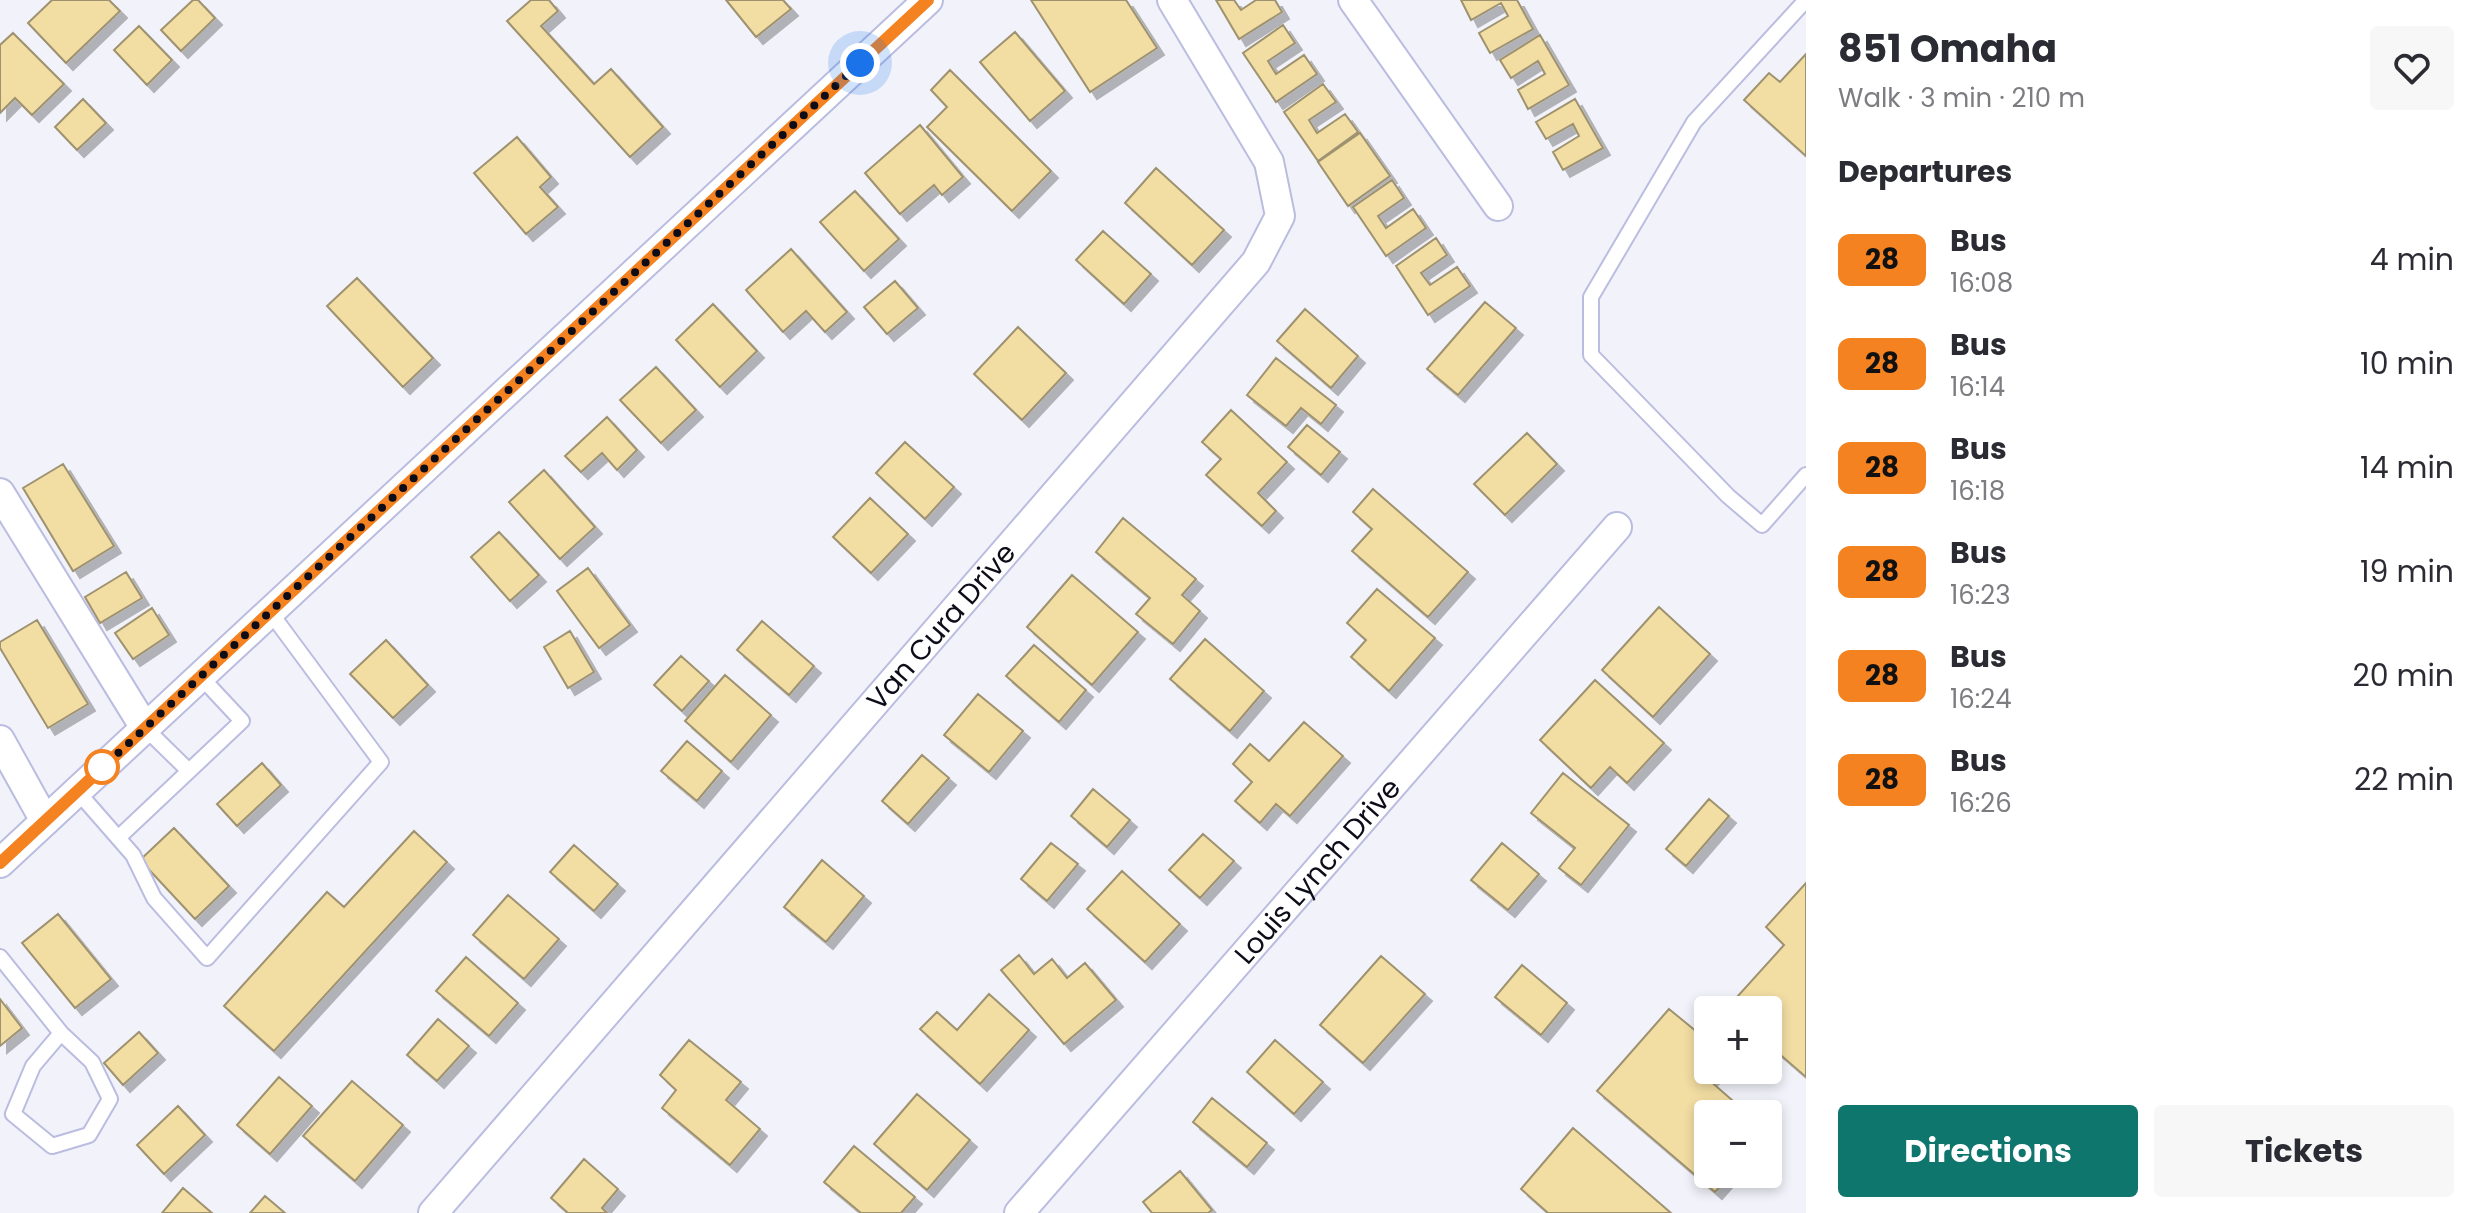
<!DOCTYPE html>
<meta charset="utf-8">
<style>
:root{--surface:#fff;--page:#f7f7f7;--text:#2b2b33;--muted:#7c7c81;--accent:#0f766e}
body{margin:0;font-family:Poppins,sans-serif;background:var(--page);color:var(--text);height:100vh;display:flex;flex-direction:column;font-size:30px;white-space:nowrap}
*{box-sizing:border-box;margin:0}
p{font-size:26px;color:var(--muted)}
.icon{flex:none;width:44px;height:44px;fill:none;stroke:currentColor;stroke-width:2;stroke-linecap:round;stroke-linejoin:round}
.map{position:relative;flex:1;overflow:hidden}
.side{display:flex;flex-direction:column;background:var(--surface);width:680px}
.side>*{flex:none}
.badge{padding:0 16px;border-radius:12px;font-size:28px;line-height:52px}
.controls{position:absolute;left:1694px;top:996px;display:grid;gap:16px}
.controls a{display:grid;place-items:center;width:88px;height:88px;border-radius:8px;background:var(--surface);box-shadow:0 4px 12px #0003;font-size:40px}
.you{position:absolute;width:40px;height:40px;margin:-20px;border:6px solid #fff;border-radius:50%;background:#1a73e8;box-shadow:0 0 0 12px #1a73e833}
.map>.badge{position:absolute;translate:-50% -50%;box-shadow:0 0 0 4px #fff}
h2{padding:0 32px;font-size:30px;line-height:72px}
.round{display:grid;place-items:center;flex:none;width:84px;height:84px;border-radius:8px;background:var(--page)}
.head{display:flex;align-items:center;justify-content:space-between;height:136px;padding:0 32px}
h1{font-size:38px;font-weight:700;line-height:60px}
.cta{display:flex;gap:16px;margin-top:auto;padding:16px 32px}
.cta a{flex:1;height:92px;border-radius:8px;background:var(--accent);color:#fff;font-size:32px;font-weight:700;line-height:92px;text-align:center}
.cta a+a{background:var(--page);color:var(--text)}
ul{padding:0;list-style:none}
li{display:flex;align-items:center;gap:24px;height:104px;padding:0 32px}
li div{flex:1}
li b{display:block;font-size:30px}
li em{font-style:normal}
li .badge{min-width:88px;font-weight:700;text-align:center}
main{display:flex;flex:1;min-height:0}
.map>svg:first-child{display:block}
</style>
<main>
<div class="map">
<svg width="1806" height="1213" viewBox="0 0 1806 1213">
<defs>
<filter id="shadow"><feDropShadow dx="7" dy="7" stdDeviation="0" flood-color="#0004"/></filter>
</defs>
<rect width="100%" height="100%" fill="#f2f3fa"/>
<path fill="#f2dda3" stroke="#9f9270" stroke-width="2" filter="url(#shadow)" d="M52,0H109L120,11L66,63L28,23Z
M193,0H198L215,18L181,51L161,30Z
M531,0H549L558,11L541,26L594,84L611,69L663,127L630,157L507,21Z
M726,0H783L791,9L756,37Z
M1031,0H1126L1157,48L1090,92Z
M1216,0H1234L1241,10L1256,0H1275L1282,12L1239,39Z
M1461,0H1517L1533,29L1490,53L1479,33L1508,16L1501,3L1471,20Z
M1283,25L1295,43L1268,61L1276,74L1304,55L1317,74L1276,102L1243,53Z
M139,26L172,60L147,85L114,50Z
M1015,32L1065,91L1030,121L980,62Z
M13,33L64,84L32,115L15,98L0,113V45Z
M1540,35L1569,85L1528,109L1518,90L1545,74L1538,61L1511,78L1500,60Z
M1806,54V156L1744,100L1769,73L1780,82Z
M950,70L1051,171L1012,211L927,127L947,107L931,90Z
M1323,84L1336,102L1309,120L1317,133L1345,114L1358,132L1318,161L1284,112Z
M83,99L106,123L77,150L55,127Z
M1575,99L1603,148L1563,170L1553,152L1579,136L1573,124L1546,139L1536,122Z
M920,125L963,177L942,195L934,185L900,214L865,173Z
M1360,133L1390,176L1348,206L1318,162Z
M517,137L551,177L540,187L558,207L526,234L474,173Z
M1156,168L1224,230L1192,265L1125,203Z
M1392,180L1404,198L1378,216L1386,228L1413,209L1426,228L1386,256L1353,207Z
M855,191L899,239L864,271L820,222Z
M1103,231L1151,274L1124,304L1076,260Z
M1436,238L1447,255L1421,273L1430,285L1457,267L1470,286L1428,315L1396,266Z
M791,249L847,312L825,332L806,311L783,332L746,290Z
M357,278L433,358L403,387L327,306Z
M895,281L918,308L887,334L864,307Z
M1485,302L1516,328L1458,395L1427,369Z
M713,304L757,351L720,387L676,340Z
M1305,309L1358,356L1331,388L1277,341Z
M1018,327L1066,373L1022,420L974,374Z
M1276,358L1336,405L1321,424L1301,408L1286,426L1247,395Z
M656,367L696,410L661,443L620,400Z
M1231,410L1287,462L1258,493L1276,511L1262,526L1206,475L1221,459L1202,442Z
M607,417L637,450L617,470L602,453L581,472L565,456Z
M1307,425L1340,452L1321,475L1288,447Z
M1527,433L1557,464L1505,515L1474,484Z
M905,442L954,487L925,519L876,473Z
M63,464L114,546L73,571L23,488Z
M544,470L595,527L560,559L509,502Z
M1373,489L1468,572L1428,617L1352,551L1372,529L1353,512Z
M870,498L908,534L871,573L833,537Z
M1123,518L1196,579L1182,595L1200,611L1173,644L1136,614L1150,598L1096,552Z
M499,532L539,575L510,601L471,557Z
M588,568L630,625L599,648L557,591Z
M126,572L142,598L100,623L85,597Z
M1072,575L1138,632L1092,685L1027,627Z
M1377,589L1435,638L1389,691L1351,657L1366,640L1347,623Z
M1659,607L1710,654L1653,717L1602,670Z
M152,608L169,635L133,659L115,633Z
M37,620L88,704L48,728L0,648V642Z
M762,621L814,666L789,695L737,650Z
M570,631L594,672L568,688L544,647Z
M1205,639L1264,691L1230,731L1170,679Z
M386,640L428,685L393,718L350,674Z
M1034,645L1086,690L1059,722L1006,676Z
M681,656L709,681L682,711L654,685Z
M725,675L771,715L731,762L685,721Z
M1595,680L1664,743L1627,783L1610,767L1591,788L1540,740Z
M978,694L1023,731L989,772L944,735Z
M1304,722L1343,756L1290,816L1276,804L1260,823L1235,801L1252,782L1233,764L1250,744L1269,761Z
M687,741L722,771L697,801L661,771Z
M922,755L949,778L908,824L882,801Z
M262,763L281,785L237,826L217,804Z
M1563,773L1629,825L1581,885L1559,868L1575,848L1531,813Z
M1093,789L1130,820L1107,847L1071,816Z
M1709,799L1729,816L1686,866L1666,849Z
M174,828L229,886L195,919L140,860Z
M414,831L447,862L274,1051L224,1006L327,892L344,907Z
M1203,834L1234,861L1200,898L1169,870Z
M1051,843L1078,864L1047,901L1021,879Z
M1502,843L1539,874L1508,910L1471,880Z
M574,845L618,884L594,911L550,872Z
M822,860L864,896L826,942L784,907Z
M1122,871L1180,924L1145,962L1087,909Z
M1806,883V1077L1768,1044V1010H1730L1727,1008L1784,945L1766,927Z
M508,895L559,939L524,979L473,935Z
M58,914L111,979L75,1008L22,943Z
M1019,955L1034,974L1052,959L1067,978L1085,963L1116,1000L1064,1044L1001,970Z
M1381,956L1425,994L1363,1063L1320,1025Z
M466,957L518,1003L489,1036L436,991Z
M1522,965L1567,1003L1541,1035L1495,997Z
M989,994L1029,1030L980,1084L920,1029L937,1012L957,1030Z
M0,999L22,1028L0,1046Z
M1669,1009L1708,1041V1070H1718L1709,1080L1748,1114H1708V1174H1731L1715,1192L1597,1091Z
M438,1019L469,1046L437,1081L407,1055Z
M139,1032L158,1053L123,1085L104,1063Z
M689,1040L741,1082L726,1100L760,1129L730,1165L662,1108L676,1090L660,1075Z
M1275,1040L1323,1082L1294,1114L1247,1072Z
M279,1077L312,1106L270,1154L237,1125Z
M352,1081L403,1125L355,1181L303,1136Z
M917,1094L970,1140L927,1190L874,1144Z
M1212,1098L1267,1143L1247,1167L1193,1122Z
M178,1106L205,1135L164,1174L137,1145Z
M1573,1128L1671,1213H1548L1521,1189Z
M854,1146L915,1197L901,1213H861L824,1182Z
M584,1159L618,1189L602,1208L607,1213H568L551,1198Z
M1180,1171L1212,1210L1208,1213H1152L1143,1202Z
M183,1188L212,1213H162Z
M265,1196L285,1213H250Z"/>
<g fill="none" stroke-linecap="round" stroke-linejoin="round">
<defs>
<path id="service" d="M1806,0L1694,122L1591,297V355L1728,496L1762,525L1806,475
M145,728L189,771
M77,791L133,855L154,898L207,958L381,762L270,612
M118,838L242,721L200,676
M0,957L61,1033L92,1062L110,1099L89,1135L52,1146L13,1114L33,1066L61,1033"/>
<g id="minor">
<path d="M1353,0L1498,206"/>
<path d="M0,493L145,728"/>
<path d="M0,740L45,821"/>
<path d="M0,863L928,0"/>
<path id="s1" d="M433,1213L1256,262L1280,216L1269,162L1172,0"/>
<path id="s2" d="M1019,1213L1617,527"/>
</g>
</defs>
<use href="#service" stroke="#babde0" stroke-width="18"/>
<use href="#minor" stroke="#babde0" stroke-width="32"/>
<use href="#service" stroke="#fff" stroke-width="14"/>
<use href="#minor" stroke="#fff" stroke-width="28"/>
</g>
<g fill="none" stroke-linecap="round" stroke-linejoin="round">
<defs>
<path id="line" d="M0,863L928,0"/>
</defs>
<use href="#line" stroke="#fff" stroke-width="18"/>
<use href="#line" stroke="#f58220" stroke-width="12"/>
<path stroke="#0d0d19" stroke-width="8" stroke-dasharray="0 14.4" d="M102,767L100,770L860,63"/>
</g>
<circle fill="#fff" stroke="#f58220" stroke-width="4" cx="102" cy="767" r="16"/>
<g text-anchor="middle" stroke-width="7" stroke-linejoin="round" paint-order="stroke">
<g font-size="28" fill="#0d0d19" stroke="#f2f3fa">
<text dy="10" stroke="none"><textPath href="#s1" startOffset="776">Van Cura Drive</textPath></text>
<text dy="10" stroke="none"><textPath href="#s2" startOffset="454">Louis Lynch Drive</textPath></text>
</g>
</g>
</svg>
<div class="controls">
<a>+</a>
<a>−</a>
</div>
<div class="you" style="left:860px;top:63px"></div>
</div>
<section class="side">
<div class="head"><div><h1>851 Omaha</h1><p>Walk · 3 min · 210 m</p></div><a class="round"><svg class="icon" aria-label="heart" viewBox="0 0 24 24"><path d="M12 20l-8-8c-3-5 5-10 8-4 3-6 11-1 8 4z"/></svg></a></div>
<h2>Departures</h2>
<ul>
<li><span class="badge" style="background:#f58220;color:#111">28</span><div><b>Bus</b><p>16:08</p></div><em>4 min</em></li>
<li><span class="badge" style="background:#f58220;color:#111">28</span><div><b>Bus</b><p>16:14</p></div><em>10 min</em></li>
<li><span class="badge" style="background:#f58220;color:#111">28</span><div><b>Bus</b><p>16:18</p></div><em>14 min</em></li>
<li><span class="badge" style="background:#f58220;color:#111">28</span><div><b>Bus</b><p>16:23</p></div><em>19 min</em></li>
<li><span class="badge" style="background:#f58220;color:#111">28</span><div><b>Bus</b><p>16:24</p></div><em>20 min</em></li>
<li><span class="badge" style="background:#f58220;color:#111">28</span><div><b>Bus</b><p>16:26</p></div><em>22 min</em></li>
</ul>
<div class="cta"><a>Directions</a><a>Tickets</a></div>
</section>
</main>
